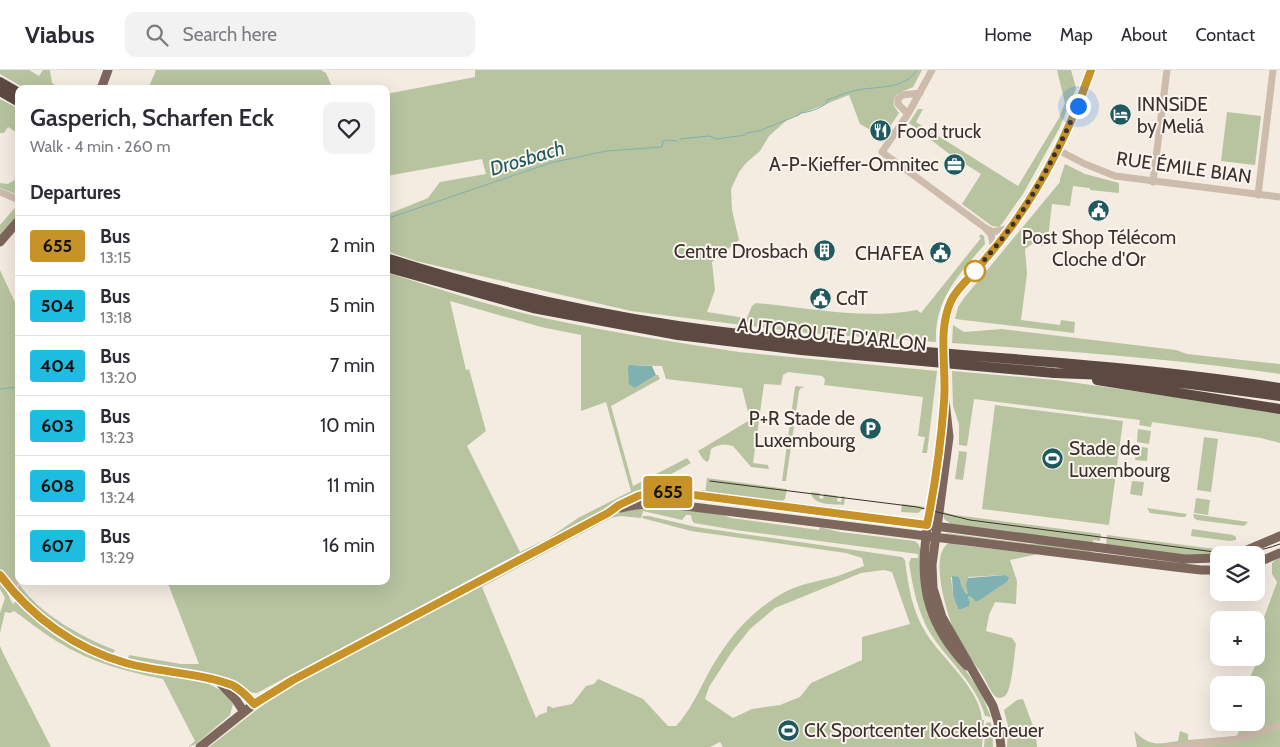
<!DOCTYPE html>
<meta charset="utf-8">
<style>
:root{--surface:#fff;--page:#f2f2f3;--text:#2b2b33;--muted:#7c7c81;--line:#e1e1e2}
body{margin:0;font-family:Cabin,sans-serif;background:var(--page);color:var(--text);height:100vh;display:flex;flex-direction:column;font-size:19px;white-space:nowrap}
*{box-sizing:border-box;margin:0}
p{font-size:16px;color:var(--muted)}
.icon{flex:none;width:28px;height:28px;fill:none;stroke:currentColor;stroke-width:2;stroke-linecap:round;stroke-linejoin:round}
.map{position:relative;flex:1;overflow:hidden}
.drawer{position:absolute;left:15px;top:15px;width:375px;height:500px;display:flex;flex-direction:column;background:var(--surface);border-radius:10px;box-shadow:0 5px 20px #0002}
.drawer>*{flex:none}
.badge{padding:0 10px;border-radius:4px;font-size:18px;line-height:32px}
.controls{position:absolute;left:1210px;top:476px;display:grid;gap:10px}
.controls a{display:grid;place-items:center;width:55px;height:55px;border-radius:10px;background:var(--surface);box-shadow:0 5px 20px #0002;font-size:25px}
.you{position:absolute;width:25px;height:25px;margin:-12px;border:4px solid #fff;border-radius:50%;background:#1a73e8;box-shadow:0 0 0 8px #1a73e833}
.map>.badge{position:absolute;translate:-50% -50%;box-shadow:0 0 0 2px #fff}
h2{padding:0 15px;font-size:19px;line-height:45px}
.round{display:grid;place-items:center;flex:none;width:52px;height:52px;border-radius:10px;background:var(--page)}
.overview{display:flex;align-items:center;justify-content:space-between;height:85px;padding:0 15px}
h1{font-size:24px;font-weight:600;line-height:38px}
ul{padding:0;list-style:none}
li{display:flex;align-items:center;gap:15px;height:60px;padding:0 15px;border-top:1px solid var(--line)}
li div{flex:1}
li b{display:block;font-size:19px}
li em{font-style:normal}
li .badge{min-width:55px;font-weight:700;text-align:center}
header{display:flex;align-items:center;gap:30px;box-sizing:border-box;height:70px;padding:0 25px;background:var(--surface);border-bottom:1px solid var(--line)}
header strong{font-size:24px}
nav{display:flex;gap:28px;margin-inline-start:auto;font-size:18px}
.search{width:350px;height:45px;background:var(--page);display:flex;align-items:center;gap:12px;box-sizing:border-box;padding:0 18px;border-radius:10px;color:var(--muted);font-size:19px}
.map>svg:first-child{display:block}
</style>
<header>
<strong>Viabus</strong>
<div class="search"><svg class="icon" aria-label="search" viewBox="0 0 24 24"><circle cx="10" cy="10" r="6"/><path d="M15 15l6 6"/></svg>Search here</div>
<nav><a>Home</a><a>Map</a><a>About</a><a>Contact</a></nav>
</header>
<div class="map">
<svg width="1280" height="677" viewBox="0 0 1280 677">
<rect width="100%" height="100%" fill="#f4ebe1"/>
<path fill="#b8c4a0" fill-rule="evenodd" d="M0,0H29L39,6L43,0H50L52,13L61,19H26L0,4Z
M156,0H321L326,3L333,19H148Z
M475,0H922L913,17C903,22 892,22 894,36L899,43L889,58L874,62L860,54L849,25L788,49L769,66L760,81L746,93L739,102L731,119L732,140L739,170L712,192L715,220L707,242L739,247L746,250L752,236L756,233C810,238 864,250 917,240L921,243L981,168L979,167L981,164L984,166L985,174C959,204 934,230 936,272L806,263L631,241L416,191L386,181V145L428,128L440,112L486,104L482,89L386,106V24L475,7Z
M1057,0H1071L1076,18L1059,59L1023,124L1001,155L999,157L992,156L962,134L981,104L948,83L909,53L918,39H923L916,52L1018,116L1059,48L1065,33Z
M0,29L19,39V64L8,57L4,63H0Z
M1227,42L1261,46L1255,95L1221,91Z
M1065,94L1085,104L1119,113V123L1090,120V118L1073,116L1070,136L1052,134L1047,176L1032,174L1025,179L1027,204L1021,250L1060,255L1061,250L1075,252L1074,263L955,249L958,237L964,228L1060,112V109Z
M19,99V125L0,118V113L8,114L18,108Z
M19,133V144L0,166V155Z
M0,200L19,241V503L12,512L10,513L0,499Z
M386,202C438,219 490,236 544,248C608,262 674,272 739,282L937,301L927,383H922L925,367L918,366L923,327L824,315L825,309L822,306L788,302L783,305L781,315L764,314L753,393L768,395L769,399L751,397L733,376C724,374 719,374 711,379L709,390L707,392L703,389L698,381L750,350L742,318L666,309L662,296L629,295L635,318L656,305H658L660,309L611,336L633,416L687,388L691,393L592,448L522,483H520L257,623L247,622L220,607L128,589L129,585L181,594H199L167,511H386ZM450,231L541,257L581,265V341L606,332L631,421L578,448L549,468L520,482L467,376L486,361L469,299L466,300Z
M953,255L964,262L1002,259L1176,280L1187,284L1280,294V304C1172,288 1061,281 952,273Z
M952,301L1056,310L1280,342V373L1261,368L1152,352L1151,357L1139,355L1140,350L974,329L967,376L959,375V354L953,336Z
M796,316L805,317L801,318L799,321L786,411H782L795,317Z
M995,335L1123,351L1109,455L982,439Z
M1138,359L1151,361L1149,374L1137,372Z
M1204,367L1218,369L1211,422L1197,420Z
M1137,376L1148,378L1147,391L1135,390Z
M959,381L967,382L963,410L955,409Z
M707,408L787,419L785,429L782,431L705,424Z
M1132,411L1144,412L1142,426L1130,424Z
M811,422L820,423L819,428L823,429L824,424L838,426L837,431L841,432L842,426L845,427L844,435C833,434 812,436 811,422Z
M1196,428L1210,430L1208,445L1194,443Z
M902,434L925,437L918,443L901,442Z
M637,436L718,443L731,448L819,460L820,457L840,462L915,471L919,475L946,572L980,621L991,647L985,646C976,613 948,591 930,563C917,540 913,518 909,493L911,488H918V484L735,460L694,453L692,450L691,445H686L682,450L643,441L641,448L621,446L611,448L482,517L536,648L539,645L547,642V637L549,636L553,638L572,634L586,616L594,614L598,609L643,629L668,656H676C695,636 703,609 718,587C735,560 758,536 787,521C803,513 821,511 838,506C847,503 855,499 864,496L862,488L846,483L691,461L642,448L643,446H649L696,457L902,487L905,490C908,515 912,541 926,563C942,589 980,618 982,650H984L982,677H723L720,672L710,677H209L267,632L322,599L602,450L627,438ZM884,500L892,502L910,554L862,567V590L811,613L800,627L780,635L752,639L733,648L705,629L709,617L731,583L750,559L775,538L861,503Z
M1147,438L1187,444L1185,447H1181L1150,443Z
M943,442L955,445L1101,464L1100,471L1093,470V475L951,454L944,449Z
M1193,444L1248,452L1244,456L1197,450L1194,448Z
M1192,459L1233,465L1236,467V470L1230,471L1191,466Z
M946,463L1031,474H1044L1092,479L1091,484L946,464Z
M1107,465L1223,480H1236V482L1202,487L1106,476Z
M951,472H959V475L1038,484L1010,490L1017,511L1016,534L995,532L989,545L986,561L1012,568L1016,574C1014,585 1012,620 1005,626C1002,628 998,629 995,626C990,621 987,612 983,606C976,594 965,584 959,572C950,554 925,482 951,472ZM1006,505L1009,509L1008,511L973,530L970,525L968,527L970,532L969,536L962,539H958L953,525L951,507H959L962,517L966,524L968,523V507Z
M1280,486V677H1137L1134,661C1151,677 1156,674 1178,671L1180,661L1188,664V670L1237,666L1242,653L1256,652V615H1251L1250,607L1261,583L1262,553L1277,512L1272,504V493Z
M0,510C6,518 8,526 13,534L16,531L42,555L70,573L133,599L207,613L224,622L233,634L230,645L196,674L188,677L195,671L163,609C127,602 90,592 58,572C43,563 28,551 14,541L10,543L5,542L0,563V543L5,528L0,519Z
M19,514C40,544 81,567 115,580L112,585C87,574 62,563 41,544C33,537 25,528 17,519Z
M0,576L3,583L51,677H0Z
M1023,629L1036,664L1037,677H1007L1008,656L1004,640L1017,630Z
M990,652L992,656L993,677H984L986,653Z"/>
<path fill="#7fb0b2" d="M629,295L652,296L656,305L635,318L629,314L628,298Z
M1006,505L1009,508L1008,511L978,531H975L970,526L968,527L970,532L969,536L962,539H958L953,525L952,506L959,507L962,517L966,524L968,523L966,515L968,508Z"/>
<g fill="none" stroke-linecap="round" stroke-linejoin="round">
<path stroke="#7fb0b2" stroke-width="1" d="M680,69L709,66L717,69L745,65L746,63L759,61L799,45L800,43C810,42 819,39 827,33V30C837,27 847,22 857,20C878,16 904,20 917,0
M15,148L19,144
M386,149L550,93L606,81L662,77L663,71L668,70L677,71
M0,319L19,317"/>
<path stroke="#cdbbac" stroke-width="7" d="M932,0L908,44L882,82L984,157L993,162L1010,158
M908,44L898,34V29L902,25L920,23
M1058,80L1085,94L1115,106L1280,127
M1153,112L1167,0
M0,122L19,130
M1258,125L1273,0
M986,159L991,164L994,179
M13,522L12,517L19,507
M1168,677L1238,669L1280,655"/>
<path stroke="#7d675c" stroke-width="9" d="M101,19L108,0
M0,172L19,150
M944,269C944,251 948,236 957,221C972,204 988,187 1002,169C1042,118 1070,60 1091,0
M945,307C944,348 938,389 932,429C931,442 927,454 926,467C919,519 930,557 967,596
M945,331L949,367L932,495L933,518L942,547L993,636L998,652L1001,677
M621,438C642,432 664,434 685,436L1175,497L1201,500H1219
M1232,485L1245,481L1280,466
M1256,493L1280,483
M0,505C31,547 76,579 126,593C154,601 184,602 212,609C219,611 228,613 234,616C242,621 248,627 254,634
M220,613L236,630L244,642
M200,677L254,634L293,610L608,443C640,420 663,422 701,425L1185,489L1219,488"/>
<path stroke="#5c4a42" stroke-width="10" d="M0,12L19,23
M0,21L19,32
M386,188C482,219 579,241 678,256C878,285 1081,287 1280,318
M386,197L533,238L678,265L801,280L1054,303L1107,305L1190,314L1280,326
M1097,310L1280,339"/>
<path stroke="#3b302b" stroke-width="1" d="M710,411L917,437L970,450L1215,482C1238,484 1259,482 1280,474"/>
<path stroke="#7d675c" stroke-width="9" d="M944,269L945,307"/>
</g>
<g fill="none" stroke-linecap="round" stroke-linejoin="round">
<defs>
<path id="line" d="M0,505C31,547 76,579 126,593C154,601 184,602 212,609C219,611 228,613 234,616C242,621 248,627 254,634L293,610L608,443L619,435L638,426L649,423L671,422L927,455C935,415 941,373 944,332C947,299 937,261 951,231C956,220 965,213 972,204C985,190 997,176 1008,161C1045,112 1071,57 1091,0"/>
</defs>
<use href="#line" stroke="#fff" stroke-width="11"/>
<use href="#line" stroke="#c79227" stroke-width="8"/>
<path stroke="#3b302b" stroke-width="5" stroke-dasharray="0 9" d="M975,201L974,202C993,180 1013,157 1028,132C1047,101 1063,69 1078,36"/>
</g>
<defs>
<symbol id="hotel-disc" viewBox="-11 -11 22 22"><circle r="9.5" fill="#1f5a5e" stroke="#fbf5ee"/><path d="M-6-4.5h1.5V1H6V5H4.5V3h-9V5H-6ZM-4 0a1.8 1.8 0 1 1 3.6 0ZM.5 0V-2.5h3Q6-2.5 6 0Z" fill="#fff"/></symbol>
<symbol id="restaurant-disc" viewBox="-11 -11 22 22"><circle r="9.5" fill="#1f5a5e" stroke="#fbf5ee"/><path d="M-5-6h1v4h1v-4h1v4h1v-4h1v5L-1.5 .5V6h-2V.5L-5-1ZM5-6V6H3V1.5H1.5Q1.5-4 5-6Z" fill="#fff"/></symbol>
<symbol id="office-disc" viewBox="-11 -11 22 22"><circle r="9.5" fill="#1f5a5e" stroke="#fbf5ee"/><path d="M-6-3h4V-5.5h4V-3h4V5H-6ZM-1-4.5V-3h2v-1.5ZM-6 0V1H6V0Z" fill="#fff"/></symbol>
<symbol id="civic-disc" viewBox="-11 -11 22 22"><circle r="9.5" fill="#1f5a5e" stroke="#fbf5ee"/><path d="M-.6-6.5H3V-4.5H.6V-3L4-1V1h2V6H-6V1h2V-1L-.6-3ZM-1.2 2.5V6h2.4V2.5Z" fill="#fff"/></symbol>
<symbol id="building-disc" viewBox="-11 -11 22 22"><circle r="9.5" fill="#1f5a5e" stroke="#fbf5ee"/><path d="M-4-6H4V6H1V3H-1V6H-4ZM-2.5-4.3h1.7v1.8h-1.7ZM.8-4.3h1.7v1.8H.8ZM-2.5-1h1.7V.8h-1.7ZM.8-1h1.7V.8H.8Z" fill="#fff"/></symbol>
<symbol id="parking-disc" viewBox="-11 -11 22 22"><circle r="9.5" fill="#1f5a5e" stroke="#fbf5ee"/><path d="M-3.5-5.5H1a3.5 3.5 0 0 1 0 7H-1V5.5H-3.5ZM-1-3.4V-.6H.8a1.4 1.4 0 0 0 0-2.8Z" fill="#fff"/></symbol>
<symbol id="stadium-disc" viewBox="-11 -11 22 22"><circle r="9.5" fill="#1f5a5e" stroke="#fbf5ee"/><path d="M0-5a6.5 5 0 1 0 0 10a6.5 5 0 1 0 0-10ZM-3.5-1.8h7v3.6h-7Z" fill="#fff"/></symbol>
</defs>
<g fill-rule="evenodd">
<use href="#hotel-disc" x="1108" y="32" width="25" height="25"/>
<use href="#restaurant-disc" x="868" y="48" width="25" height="25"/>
<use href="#office-disc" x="942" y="82" width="25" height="25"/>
<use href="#civic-disc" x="1086" y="128" width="25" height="25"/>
<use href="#building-disc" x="812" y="168" width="25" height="25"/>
<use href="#civic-disc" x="928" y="170" width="25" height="25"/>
<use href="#civic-disc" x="808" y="216" width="25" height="25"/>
<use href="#parking-disc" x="858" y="346" width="25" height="25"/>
<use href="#stadium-disc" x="1040" y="376" width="25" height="25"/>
<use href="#stadium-disc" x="776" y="648" width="25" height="25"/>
</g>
<circle fill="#fff" stroke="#c79227" stroke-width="2.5" cx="975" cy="201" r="10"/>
<g text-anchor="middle" stroke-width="4" stroke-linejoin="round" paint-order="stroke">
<g font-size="19" fill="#3b302b" stroke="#fbf5ee" text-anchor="start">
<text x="1137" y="41">INNSiDE<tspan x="1137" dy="22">by Meliá</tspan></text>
<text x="897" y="68">Food truck</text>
<text x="939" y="101" text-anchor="end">A-P-Kieffer-Omnitec</text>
<text x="1099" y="174" text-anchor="middle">Post Shop Télécom<tspan x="1099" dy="22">Cloche d'Or</tspan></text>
<text x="808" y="188" text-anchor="end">Centre Drosbach</text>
<text x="924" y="190" text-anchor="end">CHAFEA</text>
<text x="836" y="235">CdT</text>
<text x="855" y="355" text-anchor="end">P+R Stade de<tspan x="855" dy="22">Luxembourg</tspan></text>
<text x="1069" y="385">Stade de<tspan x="1069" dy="22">Luxembourg</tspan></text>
<text x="804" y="667">CK Sportcenter Kockelscheuer</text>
</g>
<g font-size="19" fill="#3b302b" stroke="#fbf5ee">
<text transform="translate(1184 97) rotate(8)" y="7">RUE ÉMILE BIAN</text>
<text transform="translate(832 264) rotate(6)" y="7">AUTOROUTE D'ARLON</text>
</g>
<g font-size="20" font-style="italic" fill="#1f5a5e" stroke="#fbf5ee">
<text transform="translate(527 88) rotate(-17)" y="7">Drosbach</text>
</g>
</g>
</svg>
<div class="controls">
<a><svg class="icon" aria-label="layers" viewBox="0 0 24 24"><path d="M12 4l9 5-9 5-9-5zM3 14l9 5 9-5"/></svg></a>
<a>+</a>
<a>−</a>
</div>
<div class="you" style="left:1078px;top:36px"></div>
<b class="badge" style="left:668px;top:422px;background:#c79227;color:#111">655</b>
<section class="drawer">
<div class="overview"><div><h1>Gasperich, Scharfen Eck</h1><p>Walk · 4 min · 260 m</p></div><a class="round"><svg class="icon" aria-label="heart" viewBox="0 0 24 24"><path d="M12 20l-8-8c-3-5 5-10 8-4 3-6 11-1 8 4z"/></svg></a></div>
<h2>Departures</h2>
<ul>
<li><span class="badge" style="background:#c79227;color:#111">655</span><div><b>Bus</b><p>13:15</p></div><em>2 min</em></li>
<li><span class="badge" style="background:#1fbce1;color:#111">504</span><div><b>Bus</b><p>13:18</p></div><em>5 min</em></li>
<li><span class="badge" style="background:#1fbce1;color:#111">404</span><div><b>Bus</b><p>13:20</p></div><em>7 min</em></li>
<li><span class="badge" style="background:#1fbce1;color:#111">603</span><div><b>Bus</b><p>13:23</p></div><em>10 min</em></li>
<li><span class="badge" style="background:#1fbce1;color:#111">608</span><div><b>Bus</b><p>13:24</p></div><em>11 min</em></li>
<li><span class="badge" style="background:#1fbce1;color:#111">607</span><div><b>Bus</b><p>13:29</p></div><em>16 min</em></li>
</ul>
</section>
</div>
